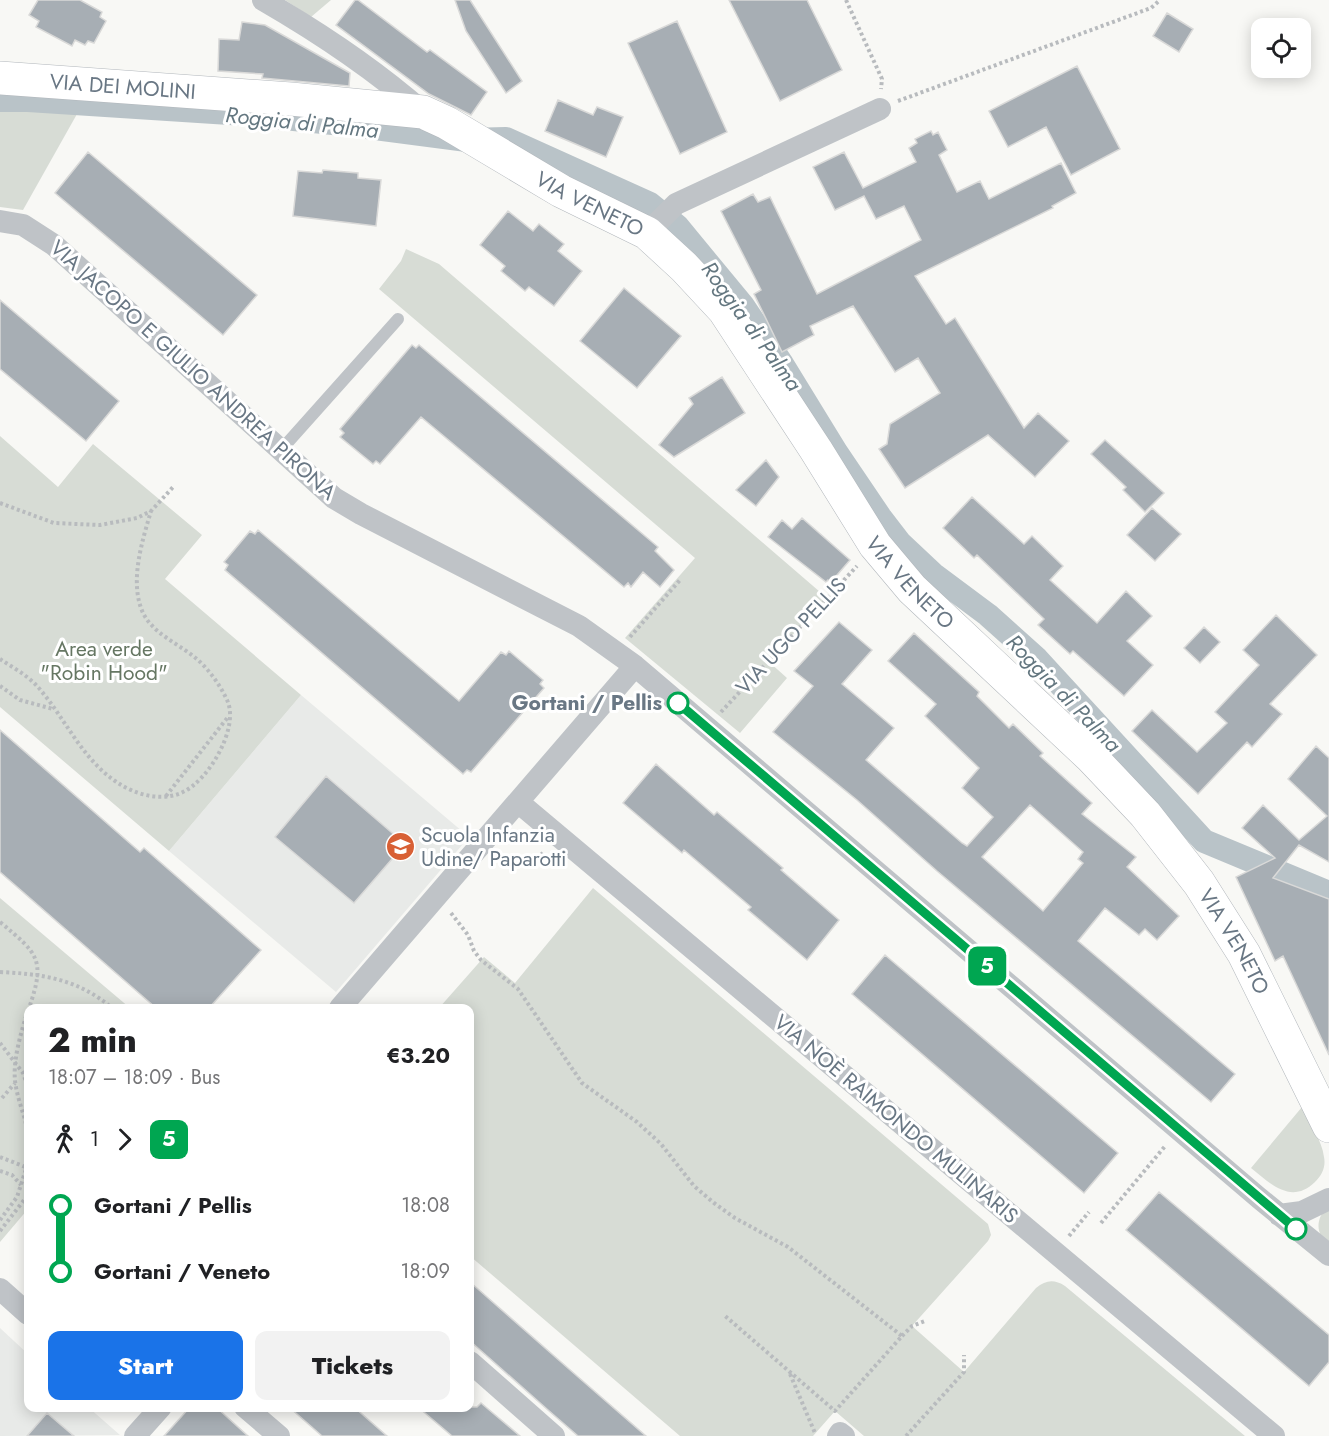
<!DOCTYPE html>
<meta charset="utf-8">
<style>
:root{--surface:#fff;--page:#f2f2f2;--text:#202124;--muted:#757577;--accent:#1a73e8}
body{margin:0;font-family:Jost,sans-serif;background:var(--page);color:var(--text);height:100vh;display:flex;flex-direction:column;font-size:22px;white-space:nowrap}
*{box-sizing:border-box;margin:0}
p{font-size:20px;color:var(--muted)}
.icon{flex:none;width:33px;height:33px;fill:none;stroke:currentColor;stroke-width:2;stroke-linecap:round;stroke-linejoin:round}
.map{position:relative;flex:1;overflow:hidden}
.sheet{position:absolute;left:24px;top:1004px;width:450px;height:408px;display:flex;flex-direction:column;background:var(--surface);border-radius:12px;box-shadow:0 3px 15px #0003}
.sheet>*{flex:none}
.badge{padding:0 12px;border-radius:9px;font-size:21px;line-height:39px}
.tools{position:absolute;left:1251px;top:18px;display:grid;gap:12px}
.tools a{display:grid;place-items:center;width:60px;height:60px;border-radius:12px;background:var(--surface);box-shadow:0 3px 15px #0003;font-size:30px}
.map>.badge{position:absolute;translate:-50% -50%;box-shadow:0 0 0 3px #fff}
.legs{display:flex;align-items:center;gap:9px;height:66px;padding:0 24px;font-size:20px}
.legs p{margin-inline-start:auto}
.summary{display:flex;align-items:center;justify-content:space-between;height:102px;padding:0 24px}
h1{font-size:33px;font-weight:800;line-height:45px}
.button{display:flex;gap:12px;margin-top:auto;padding:12px 24px}
.button a{flex:1;height:69px;border-radius:12px;background:var(--accent);color:#fff;font-size:24px;font-weight:800;line-height:69px;text-align:center}
.button a+a{background:var(--page);color:var(--text)}
ul{padding:0 24px;list-style:none}
li{display:flex;align-items:center;gap:21px;height:66px;font-size:22px}
li i{display:grid;place-items:center;width:9px;height:100%;margin:0 8px;background:currentColor}
li i::after{content:'';width:15px;height:15px;margin:-8px;border:4px solid;border-radius:50%;background:var(--surface)}
li p{margin-inline-start:auto}
li:first-child i{background:linear-gradient(#0000 50%,currentColor 0)}
li:last-child i{background:linear-gradient(currentColor 50%,#0000 0)}
.map>svg:first-child{display:block}
</style>
<div class="map">
<svg width="1329" height="1436" viewBox="0 0 1329 1436">
<rect width="100%" height="100%" fill="#f8f8f5"/>
<path fill="#e8eae8" d="M301,695L469,837L336,992L169,851Z
M0,1328L28,1354V1407H88L120,1435L0,1436Z"/>
<path fill="#d7dcd5" d="M285,0H331L311,17Z
M0,108L77,114L23,210L0,207Z
M406,249L439,264L827,598L768,661L787,678L740,733L625,638L695,558L379,289L401,261Z
M0,436L58,487L93,444L202,535L165,579L301,695L169,851L0,707Z
M593,888L988,1224L991,1235L988,1241L912,1326L964,1372L1036,1288C1046,1280 1054,1279 1065,1286L1245,1436H864L835,1411L813,1436H680L470,1256V1008H439L484,957L515,983Z
M0,898L130,1008H28V1209L0,1242Z
M1302,1107C1309,1122 1322,1140 1324,1157C1326,1167 1322,1175 1315,1182C1291,1205 1271,1184 1251,1168Z
M1329,1205V1247C1316,1233 1314,1220 1329,1205Z"/>
<g fill="none" stroke-linecap="round" stroke-linejoin="round">
<path stroke="#b9c3c8" stroke-width="24" d="M0,100H28L245,114L352,125L467,140L506,139L650,204L677,226L743,306L782,364L836,452L880,517L900,543L933,574L988,615L1037,659L1204,841L1329,893"/>
</g>
<path fill="#a7aeb4" stroke="#d9d9d8" stroke-width="1.5" fill-rule="evenodd" d="M38,0H80L102,12L100,17L106,21L94,43L88,41L85,45L75,40L72,46L36,27L39,21L29,15Z
M355,0H358L427,52L430,50L487,92L471,115L429,94L336,25Z
M455,0H470L522,81L506,93L466,31Z
M729,0H807L842,70L780,101Z
M1167,13L1193,29L1179,52L1153,36Z
M677,21L727,132L680,154L628,43Z
M242,22L265,25L350,73L349,86L262,78L263,74L218,71L219,39L239,40Z
M1077,66L1120,149L1071,175L1046,127L1008,147L989,111Z
M558,100L593,115L597,107L623,117L606,157L545,131Z
M931,131L933,135L938,132L947,150L939,155L957,192L980,181L989,199L1061,163L1076,193L1052,206L1053,208L915,276L946,324L955,318L1024,428L1038,413L1069,441L1035,477L988,435L905,488L879,449L887,444L890,424L940,393L918,358L895,372L853,306L810,326L814,335L782,352L754,294L761,290L721,211L753,194L758,202L770,197L817,294L921,240L904,206L876,219L864,196L835,210L813,167L844,152L863,188L916,162L909,148L917,143L915,139Z
M88,152L257,295L223,335L55,193Z
M323,170L358,173V178L381,180L376,226L293,216L298,171L322,173Z
M508,211L533,231L539,224L564,244L558,251L582,271L554,306L529,287L525,291L501,271L505,266L480,245Z
M624,288L681,336L637,388L580,341Z
M0,300L119,401L86,441L0,369Z
M412,345L416,348L419,345L658,547L655,551L674,570L660,587L643,572L631,587L628,583L624,587L421,417L380,464L376,461L373,464L340,437L344,433L340,429Z
M722,377L745,413L674,457L659,445L693,404L689,398Z
M1105,440L1164,493L1145,512L1123,490L1126,487L1091,454Z
M766,460L779,477L756,506L736,490Z
M972,497L1024,544L1032,536L1063,566L1050,580L1097,623L1126,591L1152,616L1127,641L1153,665L1124,696L1073,651L1070,654L1038,625L1044,619L977,555L974,558L943,528Z
M1152,508L1181,534L1155,561L1127,535Z
M802,518L850,560L831,582L828,580L826,582L768,537L782,520L792,529Z
M258,530L459,701L501,652L506,655L509,651L543,680L540,684L544,688L471,772L467,770L463,774L225,570L228,565L224,562L250,531L255,534Z
M1276,615L1317,655L1270,704L1282,714L1252,747L1247,742L1198,794L1132,731L1152,710L1197,752L1227,723L1215,712L1259,665L1243,650Z
M839,622L872,650L842,684L894,728L866,760L962,843L967,846L993,817L962,788L979,768L925,716L936,704L888,661L914,633L979,692L977,696L1009,728L1013,724L1043,753L1040,756L1092,803L1082,814L1136,857L1127,867L1179,916L1157,940L1145,929L1139,935L1105,908L1078,941L1235,1074L1211,1102L937,871L857,800L773,732L813,686L794,671ZM1030,805L1083,852L1078,859L1083,863L1043,911L982,857Z
M1204,627L1220,642L1200,663L1184,648Z
M0,730L140,852L144,848L261,950L209,1008H156L0,872Z
M1316,746L1329,758V862L1299,845L1273,878L1329,899V1055L1283,956L1275,961L1236,877L1275,858L1242,828L1263,805L1299,840L1327,816L1288,779Z
M656,764L714,815L717,812L783,868L781,870L839,920L807,960L748,910L751,907L684,850L682,853L623,803Z
M326,776L405,844L354,903L275,837Z
M885,955L1118,1153L1084,1193L852,994Z
M1159,1192L1329,1335V1362L1309,1386L1126,1230Z
M470,1282L577,1376L646,1436H578L548,1410L470,1341Z
M481,1403L520,1436H452L418,1407H477Z
M190,1407H216L248,1436H164Z
M289,1407H354L387,1436H322Z
M47,1413L74,1436H27Z"/>
<g fill="none" stroke-linecap="round" stroke-linejoin="round">
<defs>
<g id="secondary">
<path id="s1" d="M0,78L291,99L423,112L447,123L561,191L647,233L684,267L724,310L816,450L875,545L912,589L1091,757L1145,814L1199,883L1244,954L1329,1126"/>
</g>
</defs>
<use href="#secondary" stroke="#b2b7bc" stroke-width="34"/>
<path stroke="#b8bbbe" stroke-width="4" stroke-dasharray="3 3" stroke-linecap="butt" d="M846,0L882,79L881,89
M898,101L1151,8L1160,0
M0,503L54,523L100,525L137,518L151,511L174,486
M630,637L680,580
M0,659C12,667 27,675 37,686C65,717 81,759 118,783C136,795 163,802 183,792C209,780 240,727 227,700C220,685 210,671 198,660C180,644 154,635 143,613C129,582 142,542 151,511
M0,686L20,700L53,709
M721,712L857,566
M166,796L228,717
M532,862L543,853
M451,913L468,935L474,951L481,960L518,989L582,1083L637,1122L661,1144L694,1186L714,1203L735,1218L788,1247L902,1336L835,1411L724,1315
M0,922C38,954 46,959 29,1008
M0,972C43,974 78,979 112,1008
M28,1010C21,1033 11,1064 16,1087C19,1105 27,1120 28,1137
M0,1043L23,1073L28,1087
M2,1098L15,1083
M0,1157L28,1168
M0,1171L12,1175L21,1185
M0,1220L17,1197L28,1163
M1101,1223L1166,1145
M0,1231L28,1195
M1069,1236L1089,1212
M902,1336L912,1326L925,1321
M790,1374L815,1433
M906,1436L964,1372V1355"/>
<path stroke="#bfc3c7" stroke-width="12" d="M281,450L398,319"/>
<path stroke="#bfc3c7" stroke-width="22" d="M263,0C320,33 374,69 423,112
M0,221L23,225L54,245L334,498L361,514L579,626L635,666L1259,1198L1329,1255
M647,233L676,204L880,109
M518,802L1274,1436
M340,1008L635,666
M1279,1215L1302,1212L1329,1199
M0,1289L28,1314
M470,1362L554,1436
M245,1407L279,1436
M135,1436L161,1407
M838,1436L840,1433L844,1436"/>
<use href="#secondary" stroke="#fff" stroke-width="33"/>
</g>
<g fill="none" stroke-linecap="round" stroke-linejoin="round">
<defs>
<path id="line-1" d="M678,703L1296,1229"/>
</defs>
<use href="#line-1" stroke="#fff" stroke-width="14"/>
<use href="#line-1" stroke="#00a651" stroke-width="9"/>
</g>
<defs>
<symbol id="school-disc" viewBox="-11 -11 22 22"><circle r="9.5" fill="#d86035" stroke="#fff"/><path d="M0-5L7-2L0 1L-7-2ZM-4 1L0 2.5L4 1V4Q0 6-4 4Z" fill="#fff"/></symbol>
</defs>
<g fill-rule="evenodd">
<use href="#school-disc" x="384" y="830" width="33" height="33"/>
</g>
<g fill="#fff" stroke="#00a651" stroke-width="3">
<circle cx="678" cy="703" r="10"/>
<circle cx="1296" cy="1229" r="10"/>
</g>
<g text-anchor="middle" stroke-width="6" stroke-linejoin="round" paint-order="stroke">
<g font-size="21" fill="#697784" stroke="#fff">
<text dy="7" stroke="none"><textPath href="#s1" startOffset="123">VIA DEI MOLINI</textPath></text>
<text dy="7" stroke="none"><textPath href="#s1" startOffset="615">VIA VENETO</textPath></text>
<text transform="translate(193 370) rotate(42)" y="7">VIA JACOPO E GIULIO ANDREA PIRONA</text>
<text dy="7" stroke="none"><textPath href="#s1" startOffset="1119">VIA VENETO</textPath></text>
<text transform="translate(791 636) rotate(-47)" y="7">VIA UGO PELLIS</text>
<text dy="7" stroke="none"><textPath href="#s1" startOffset="1605">VIA VENETO</textPath></text>
<text transform="translate(896 1119) rotate(40)" y="7">VIA NOÈ RAIMONDO MULINARIS</text>
</g>
<g font-size="21" fill="#667763" stroke="#fff">
<text x="104" y="656">Area verde<tspan x="104" dy="24">"Robin Hood"</tspan></text>
</g>
<g font-size="21" font-weight="bold" fill="#697784" stroke="#fff" text-anchor="end">
<text x="662" y="710">Gortani / Pellis</text>
</g>
<g font-size="21" fill="#697784" stroke="#fff" text-anchor="start">
<text x="421" y="842">Scuola Infanzia<tspan x="421" dy="24">Udine/ Paparotti</tspan></text>
</g>
<g font-size="22" font-style="italic" fill="#647780" stroke="#fff">
<text transform="translate(302 122) rotate(6)" y="8">Roggia di Palma</text>
<text transform="translate(752 326) rotate(54)" y="8">Roggia di Palma</text>
<text transform="translate(1064 693) rotate(46)" y="8">Roggia di Palma</text>
</g>
</g>
</svg>
<div class="tools">
<a><svg class="icon" aria-label="locate" viewBox="0 0 24 24"><circle cx="12" cy="12" r="6"/><path d="M12 2v4M12 18v4M2 12h4M18 12h4"/></svg></a>
</div>
<b class="badge" style="left:987px;top:966px;background:#00a651;color:#fff">5</b>
<section class="sheet">
<div class="summary"><div><h1>2 min</h1><p>18:07 – 18:09 · Bus</p></div><b>€3.20</b></div>
<div class="legs"><svg class="icon" aria-label="walk" viewBox="0 0 24 24"><circle cx="13" cy="4" r="2"/><path d="M13 8l-2 6 4 7M11 14l-3 7M7 12l3-4h3l4 4"/></svg>1<svg class="icon" aria-label="forward" viewBox="0 0 24 24"><path d="M9 5l7 7-7 7"/></svg><b class="badge" style="background:#00a651;color:#fff">5</b></div>
<ul>
<li><i style="color:#00a651"></i><b>Gortani / Pellis</b><p>18:08</p></li>
<li><i style="color:#00a651"></i><b>Gortani / Veneto</b><p>18:09</p></li>
</ul>
<div class="button"><a>Start</a><a>Tickets</a></div>
</section>
</div>
